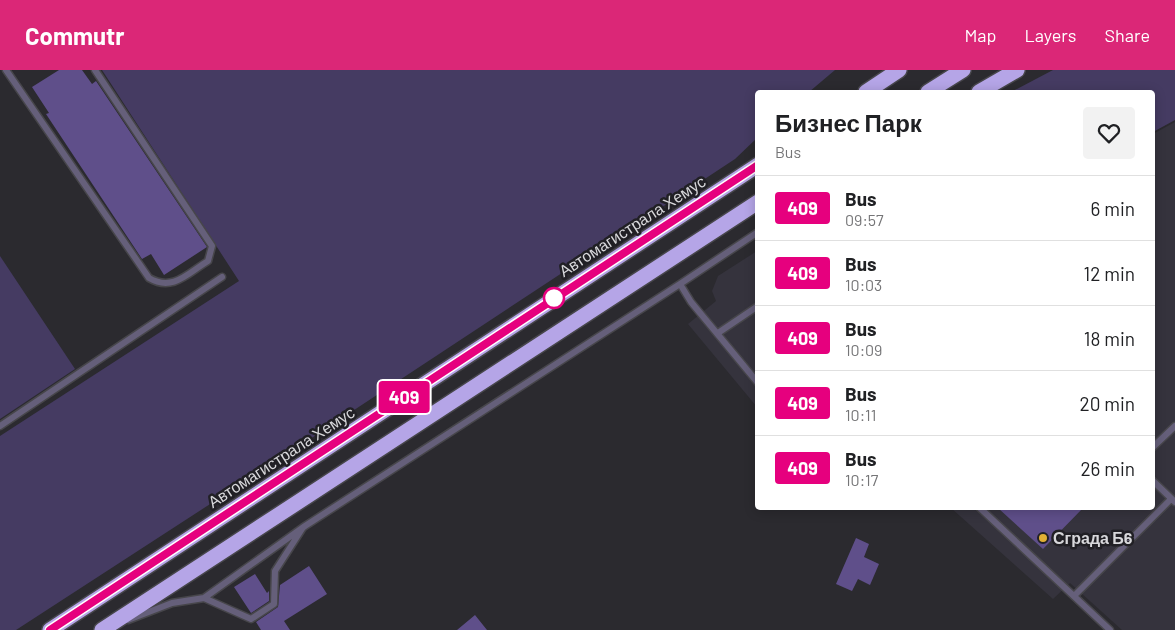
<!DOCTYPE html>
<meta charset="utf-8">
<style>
:root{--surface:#fff;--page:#f2f2f2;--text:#202124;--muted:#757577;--line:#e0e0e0;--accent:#db2777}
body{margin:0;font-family:Barlow,sans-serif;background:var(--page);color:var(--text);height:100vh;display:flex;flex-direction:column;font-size:19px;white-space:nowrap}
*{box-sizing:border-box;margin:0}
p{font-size:16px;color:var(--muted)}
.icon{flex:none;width:28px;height:28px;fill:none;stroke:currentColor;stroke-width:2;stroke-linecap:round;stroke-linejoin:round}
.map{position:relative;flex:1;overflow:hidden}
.sheet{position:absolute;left:755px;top:20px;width:400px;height:420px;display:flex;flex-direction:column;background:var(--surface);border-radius:5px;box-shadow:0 2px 12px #0003}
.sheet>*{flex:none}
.badge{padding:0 10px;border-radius:4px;font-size:18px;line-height:32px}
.map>.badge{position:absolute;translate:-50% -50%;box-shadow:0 0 0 2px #fff}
.round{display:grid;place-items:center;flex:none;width:52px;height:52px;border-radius:5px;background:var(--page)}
.overview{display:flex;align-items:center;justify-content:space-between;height:85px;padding:0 20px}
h1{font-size:24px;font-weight:800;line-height:38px}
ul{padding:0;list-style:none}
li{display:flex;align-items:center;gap:15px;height:65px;padding:0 20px;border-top:1px solid var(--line)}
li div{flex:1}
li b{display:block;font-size:19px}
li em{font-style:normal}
li .badge{min-width:55px;font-weight:700;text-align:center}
header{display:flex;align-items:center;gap:30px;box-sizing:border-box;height:70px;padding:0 25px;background:var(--accent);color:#fff}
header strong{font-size:24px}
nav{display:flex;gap:28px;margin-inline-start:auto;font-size:18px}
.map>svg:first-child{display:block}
</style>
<header>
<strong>Commutr</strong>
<nav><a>Map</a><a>Layers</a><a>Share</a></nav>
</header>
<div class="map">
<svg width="1175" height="560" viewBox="0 0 1175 560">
<rect width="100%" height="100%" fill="#2b2a2f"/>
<path fill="#35333d" d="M1175,52V560H1122L1070,513L1053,529L951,438H1152L1153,64Z
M757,181V337L688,254L716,231L712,221L718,206Z"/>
<path fill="#453b62" d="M102,0H835L809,22H758L757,68L735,89L298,377L16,560H0V366L239,211Z
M1053,0H1175V50L1153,62L1152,22H1011Z
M0,186L75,299L0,349Z"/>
<path fill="#5f4f8a" d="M59,0H82L92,14L96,11L207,177L164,205L151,184L142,189L46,44L49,43L32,17Z
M998,438H1083L1043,479Z
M856,468L869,474L864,487L879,494L870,515L858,509L852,521L836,514Z
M309,496L327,524L284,551L290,560H261L256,552L278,537L280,515Z
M255,504L267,523L269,521V531L251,543L234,517Z
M475,545L487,560H457Z"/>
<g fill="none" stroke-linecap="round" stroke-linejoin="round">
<defs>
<path id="lane" d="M6,0L149,208C173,222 188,203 208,191L212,176L95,0
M680,214L691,232L758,313
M718,263L758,236
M0,356L222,207
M1152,378L1175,356
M1152,410L1175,432
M980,438L1110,560
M1074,526L1171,429
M204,528L251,549L274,534L275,501L302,459
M128,550L172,533L204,528L305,456L680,214L758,162"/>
<path id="highway" d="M866,22L899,0
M928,22L963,0
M979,22L1017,0
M50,560L758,95
M102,560L758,132"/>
</defs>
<use href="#lane" stroke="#47464b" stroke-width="9"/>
<use href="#highway" stroke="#47464b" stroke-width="18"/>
<use href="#lane" stroke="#655f7a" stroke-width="6"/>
<use href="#highway" stroke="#b5a5e7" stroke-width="15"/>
</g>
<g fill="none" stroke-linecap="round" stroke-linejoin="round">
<defs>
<path id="line" d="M50,560L758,95"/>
</defs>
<use href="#line" stroke="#fff" stroke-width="11"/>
<use href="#line" stroke="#e6007e" stroke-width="8"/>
</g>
<circle fill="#fff" stroke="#e6007e" stroke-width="2.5" cx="554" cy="228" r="10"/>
<circle fill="#e1af34" stroke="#212025" stroke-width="2" cx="1043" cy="468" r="5"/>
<g text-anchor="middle" stroke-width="5" stroke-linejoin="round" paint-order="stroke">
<g font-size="16" fill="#d8d8db" stroke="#212025">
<text transform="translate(632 156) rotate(-33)" y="6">Автомагистрала Хемус</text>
<text transform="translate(281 387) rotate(-33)" y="6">Автомагистрала Хемус</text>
</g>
<g font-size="16" font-weight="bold" fill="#d8d8db" stroke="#212025" text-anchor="start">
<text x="1053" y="474">Сграда Б6</text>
</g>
</g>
</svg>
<b class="badge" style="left:404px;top:327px;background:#e6007e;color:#fff">409</b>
<section class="sheet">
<div class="overview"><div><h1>Бизнес Парк</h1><p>Bus</p></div><a class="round"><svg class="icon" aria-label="heart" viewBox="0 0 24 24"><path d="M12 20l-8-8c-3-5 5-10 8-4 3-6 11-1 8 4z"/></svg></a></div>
<ul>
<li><span class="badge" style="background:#e6007e;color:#fff">409</span><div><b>Bus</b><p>09:57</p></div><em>6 min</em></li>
<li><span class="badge" style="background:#e6007e;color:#fff">409</span><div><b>Bus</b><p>10:03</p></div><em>12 min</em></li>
<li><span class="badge" style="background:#e6007e;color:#fff">409</span><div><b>Bus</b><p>10:09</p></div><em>18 min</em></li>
<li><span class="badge" style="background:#e6007e;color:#fff">409</span><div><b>Bus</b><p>10:11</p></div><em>20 min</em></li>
<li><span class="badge" style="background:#e6007e;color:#fff">409</span><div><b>Bus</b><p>10:17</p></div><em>26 min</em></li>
</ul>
</section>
</div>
